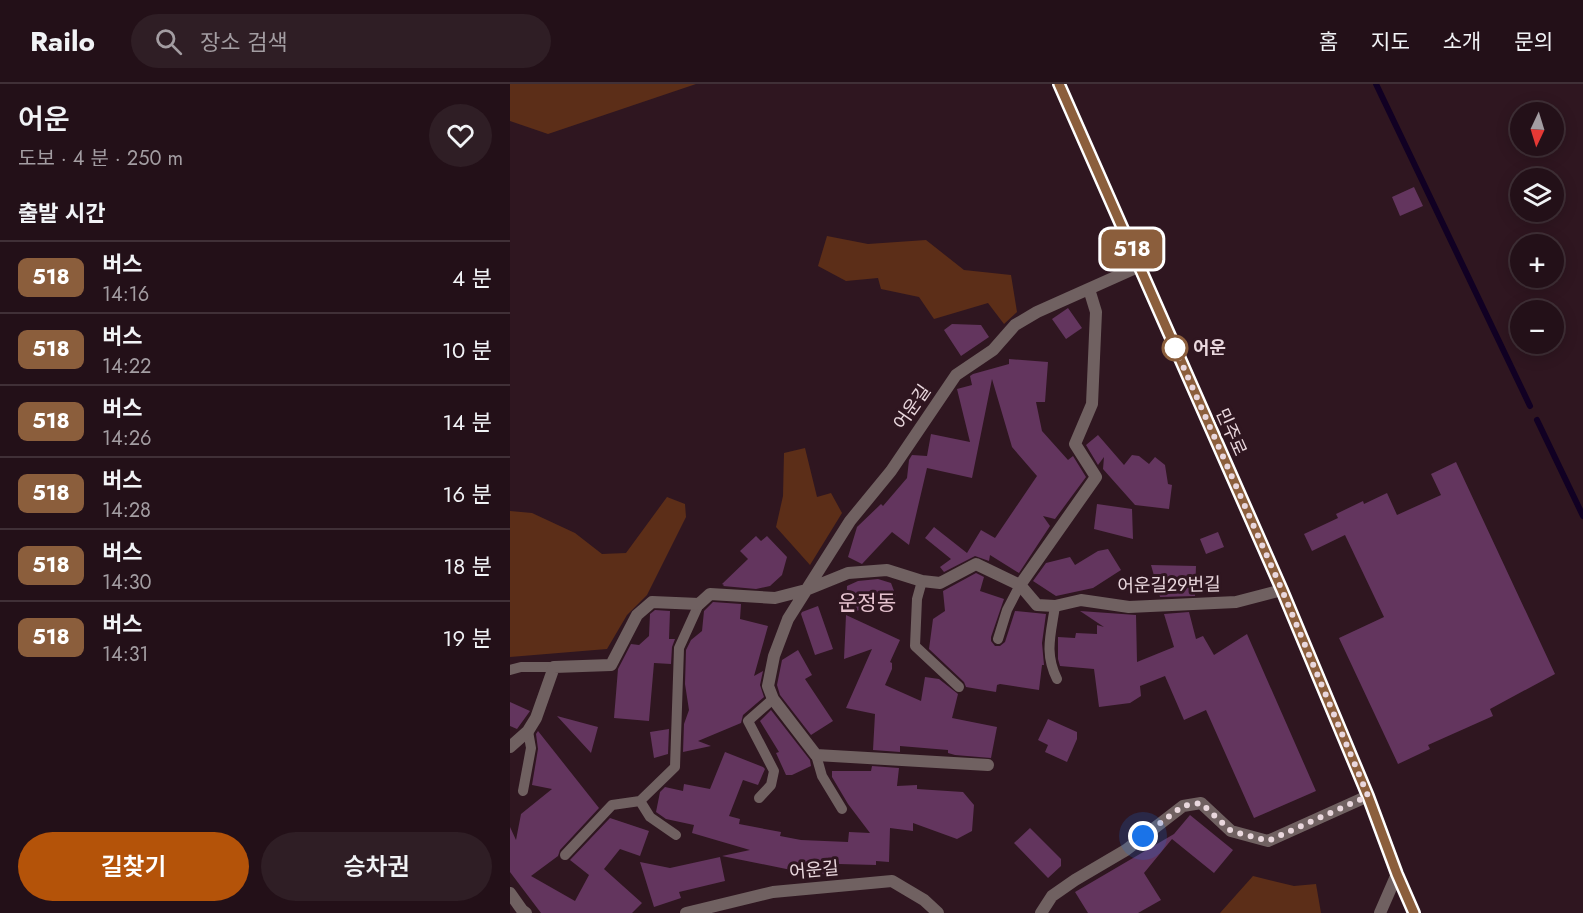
<!DOCTYPE html>
<html lang="ko">
<meta charset="utf-8">
<style>
:root{--surface:#231018;--page:#2f1e25;--text:#f1f3f6;--muted:#a39da2;--line:#403037;--accent:#b45309}
body{margin:0;font-family:Jost,"Noto Sans KR",sans-serif;background:var(--page);color:var(--text);height:100vh;display:flex;flex-direction:column;font-size:22px;white-space:nowrap}
*{box-sizing:border-box;margin:0}
p{font-size:20px;color:var(--muted)}
.icon{flex:none;width:33px;height:33px;fill:none;stroke:currentColor;stroke-width:2;stroke-linecap:round;stroke-linejoin:round}
.map{position:relative;flex:1;overflow:hidden}
.panel{display:flex;flex-direction:column;background:var(--surface);width:510px}
.panel>*{flex:none}
.badge{padding:0 12px;border-radius:9px;font-size:21px;line-height:39px}
.needle{width:39px;rotate:184deg}
.fabs{position:absolute;left:1000px;top:18px;display:grid;gap:12px}
.fabs a{display:grid;place-items:center;width:54px;height:54px;border-radius:50%;background:var(--surface);box-shadow:0 3px 15px #0003,0 0 0 2px var(--line);font-size:30px}
.you{position:absolute;width:30px;height:30px;margin:-15px;border:4px solid #fff;border-radius:50%;background:#1a73e8;box-shadow:0 0 0 9px #1a73e833}
.map>.badge{position:absolute;translate:-50% -50%;box-shadow:0 0 0 3px #fff}
h2{padding:0 18px;font-size:22px;line-height:54px}
.round{display:grid;place-items:center;flex:none;width:63px;height:63px;border-radius:32px;background:var(--page)}
.summary{display:flex;align-items:center;justify-content:space-between;height:102px;padding:0 18px}
h1{font-size:28px;font-weight:600;line-height:45px}
.primary-button{display:flex;gap:12px;margin-top:auto;padding:12px 18px}
.primary-button a{flex:1;height:69px;border-radius:36px;background:var(--accent);color:#fff;font-size:24px;font-weight:600;line-height:69px;text-align:center}
.primary-button a+a{background:var(--page);color:var(--text)}
ul{padding:0;list-style:none}
li{display:flex;align-items:center;gap:18px;height:72px;padding:0 18px;border-top:2px solid var(--line)}
li div{flex:1}
li b{display:block;font-size:22px}
li em{font-style:normal}
li .badge{min-width:66px;font-weight:700;text-align:center}
header{display:flex;align-items:center;gap:36px;box-sizing:border-box;height:84px;padding:0 30px;background:var(--surface);border-bottom:2px solid var(--line)}
header strong{font-size:28px}
nav{display:flex;gap:33px;margin-inline-start:auto;font-size:21px}
.search{width:420px;height:54px;background:var(--page);display:flex;align-items:center;gap:15px;box-sizing:border-box;padding:0 21px;border-radius:33px;color:var(--muted);font-size:22px}
main{display:flex;flex:1;min-height:0}
.map>svg:first-child{display:block}
</style>
<header>
<strong>Railo</strong>
<div class="search"><svg class="icon" aria-label="search" viewBox="0 0 24 24"><circle cx="10" cy="10" r="6"/><path d="M15 15l6 6"/></svg>장소 검색</div>
<nav><a>홈</a><a>지도</a><a>소개</a><a>문의</a></nav>
</header>
<main>
<section class="panel">
<div class="summary"><div><h1>어운</h1><p>도보 · 4 분 · 250 m</p></div><a class="round"><svg class="icon" aria-label="heart" viewBox="0 0 24 24"><path d="M12 20l-8-8c-3-5 5-10 8-4 3-6 11-1 8 4z"/></svg></a></div>
<h2>출발 시간</h2>
<ul>
<li><span class="badge" style="background:#8b5e3c;color:#fff">518</span><div><b>버스</b><p>14:16</p></div><em>4 분</em></li>
<li><span class="badge" style="background:#8b5e3c;color:#fff">518</span><div><b>버스</b><p>14:22</p></div><em>10 분</em></li>
<li><span class="badge" style="background:#8b5e3c;color:#fff">518</span><div><b>버스</b><p>14:26</p></div><em>14 분</em></li>
<li><span class="badge" style="background:#8b5e3c;color:#fff">518</span><div><b>버스</b><p>14:28</p></div><em>16 분</em></li>
<li><span class="badge" style="background:#8b5e3c;color:#fff">518</span><div><b>버스</b><p>14:30</p></div><em>18 분</em></li>
<li><span class="badge" style="background:#8b5e3c;color:#fff">518</span><div><b>버스</b><p>14:31</p></div><em>19 분</em></li>
</ul>
<div class="primary-button"><a>길찾기</a><a>승차권</a></div>
</section>
<div class="map">
<svg width="1073" height="829" viewBox="0 0 1073 829">
<rect width="100%" height="100%" fill="#2f1620"/>
<path fill="#5c2e18" d="M0,0H186L38,50L0,37Z
M317,152L358,160L416,156L454,186L501,191L507,228L494,240L478,219L424,235L409,213L371,205L368,194L336,197L308,182Z
M295,364L307,413L321,409L332,429L300,481L266,443L273,412L274,369Z
M157,413L175,420L176,433L137,511L117,531L97,565L0,573V427L22,429L65,449L92,470L116,469Z
M743,792L784,802L806,800L811,829H710Z"/>
<g fill="none" stroke-linecap="round" stroke-linejoin="round">
<path stroke="#110023" stroke-width="6" d="M866,0L1020,322
M1027,336L1073,432"/>
</g>
<path fill="#63355e" d="M904,103L913,122L890,132L882,113Z
M558,224L572,244L556,255L542,235Z
M442,240L471,241L479,253L451,272L434,246Z
M499,275L538,278L535,318H526L532,347L558,376L563,372L576,393L545,435L533,432L540,442L509,489L480,471L479,477L465,472L434,488L430,483L441,475L415,454L424,443L457,469L471,446L485,454L527,392L502,363L482,295L462,394L417,384L399,461L382,448L352,480L338,473L347,443L371,420L373,422L397,394L399,376L402,371L417,372L421,350L460,358L447,305L462,301L460,292L463,290L499,280Z
M588,351L614,381L622,371L629,372L639,380L645,373L655,381L658,400L662,401L659,425L625,421L593,385L594,373L588,381L576,361Z
M946,378L1045,590L980,625L983,632L918,661L920,665L888,680L829,554L874,533L835,451L802,467L794,450L828,434L826,430L853,417L854,420L877,409L887,431L931,411L921,390Z
M587,420L622,425L623,455L584,445Z
M708,448L714,463L696,470L690,455Z
M246,452L251,457L257,452L277,473L272,491L260,502L246,505L213,502L214,501L212,500L238,475L230,467Z
M598,465L611,486L583,504L546,512L523,497L536,479L560,473L565,481L588,467Z
M641,481L686,482L685,512L650,513Z
M466,489L474,493L470,507L494,515L481,553V557L485,562H490L495,558L505,527L536,530L532,559L534,581H532L529,606L490,600L487,601L486,608L456,603L454,598L419,565L423,535L435,527L433,507Z
M368,495L381,499L386,512L336,531L337,502L348,497Z
M203,518L231,520L230,535L258,542L244,592L253,587L250,601L254,613L233,631L231,639L188,657L201,662L173,668L174,640L179,626L175,600L176,566L181,556L192,547L194,527Z
M308,522L323,565L305,571L291,530L292,528Z
M145,526L160,527L159,555H165L162,563L161,580L144,579L139,637L104,634L108,585L121,560L129,561L139,552L140,530Z
M570,527L626,531L627,578L664,563L654,530L679,528L686,555L693,552L704,571L737,550L806,707L744,734L696,626L674,636L655,592L630,602L631,612L620,619L589,623L584,585L550,582L548,575V553L565,554L566,549L587,550V541L594,543Z
M336,531L390,556L380,578L382,579V585L375,601L411,617L415,593L429,595L448,610L442,634L487,643L481,674L445,671L438,669V666L390,662V668L363,666L365,630L336,624L362,565L334,575Z
M288,566L302,591L295,595L323,637L301,651L270,611L267,601L272,576Z
M0,618L20,627L7,645L0,642Z
M261,626L300,676L301,682L282,691H276L266,669L269,668L250,637Z
M47,632L88,643L81,669Z
M538,635L567,648V655L557,678L535,668L538,661L528,656Z
M159,645L158,670L144,674L140,648Z
M28,647L89,724L50,766L48,772L21,792L65,817L79,791L60,776L100,734L139,747L130,772L110,765L94,785L132,819L122,829H31L0,788V743L6,756L11,730L42,705L22,701L28,665L26,650Z
M215,668L253,683L255,685L248,701L233,696L219,732L230,735L229,740L271,748L270,752L291,756L338,758L339,748L360,749L338,720L322,693V687H361L362,682L389,684L387,702L407,701V705L453,708L464,721L462,747L447,755L403,739V747L380,744L379,778L366,777V781L329,780V791L286,789V787L212,772L240,766L182,749L184,741L156,735L146,728L150,708L155,703L173,707L174,700L200,705Z
M680,731L723,766L704,789L662,755L634,789L651,816L628,829H578L565,808L664,750Z
M520,744L551,775V782L538,794L504,759Z
M210,773L215,797L169,808L171,814L144,823L130,778L160,784Z"/>
<g fill="none" stroke-linecap="round" stroke-linejoin="round">
<path stroke="#706161" stroke-width="10" d="M412,497L407,515L405,562L449,603
M545,522C541,550 534,569 547,595
M488,555L497,526L510,501
M0,586L11,583H44
M306,671L312,692L332,725
M13,707L21,664L18,647
M249,714L261,701L264,687L238,637L263,615
M130,717L140,733L166,751
M55,771L102,721L130,717L165,683L169,564L189,520"/>
<path stroke="#706161" stroke-width="12" d="M510,501L586,393L565,360L582,320L586,228L579,205
M0,663L18,647L26,634L44,583L101,581L127,531L142,518L189,520L200,510L265,514L296,506L338,489L377,486L412,497L430,499L466,480L510,501L527,521L545,522L571,516L619,523L726,518L772,506
M478,681L306,671L263,615L258,602L264,572L278,535L340,437L381,387L446,291L483,266L505,241L527,228L630,182
M0,809L12,826L16,829
M176,829L263,808L382,797L414,816L428,829
M531,829L542,812L565,796L616,766L673,722L691,719L721,747L758,757L858,712
M870,829L887,790"/>
<path stroke="#9e8786" stroke-width="12" d="M549,0L772,506L858,712L887,790L904,829"/>
</g>
<g fill="none" stroke-linecap="round" stroke-linejoin="round">
<defs>
<path id="line" d="M549,0L772,506L858,712L887,790L904,829"/>
</defs>
<use href="#line" stroke="#fff" stroke-width="14"/>
<use href="#line" stroke="#8b5e3c" stroke-width="9"/>
<path stroke="#e9d7dd" stroke-width="6" stroke-dasharray="0 10.8" d="M633,752L673,722L691,719L721,747L758,757L858,712L772,506L665,264"/>
</g>
<circle fill="#fff" stroke="#8b5e3c" stroke-width="3" cx="665" cy="264" r="12"/>
<g text-anchor="middle" stroke-width="6" stroke-linejoin="round" paint-order="stroke">
<g font-size="18" font-weight="bold" fill="#e9d7dd" stroke="#2f1620" text-anchor="start">
<text x="683" y="270">어운</text>
</g>
<g font-size="18" fill="#e9d7dd" stroke="#2f1620">
<text transform="translate(402 323) rotate(-55)" y="6">어운길</text>
<text transform="translate(721 348) rotate(66)" y="6">민주로</text>
<text transform="translate(659 501) rotate(-1)" y="6">어운길29번길</text>
<text transform="translate(304 786) rotate(-5)" y="6">어운길</text>
</g>
<g font-size="21" fill="#e6c3cf" stroke="#2f1620">
<text x="357" y="526">운정동</text>
</g>
</g>
</svg>
<div class="fabs">
<a><svg class="needle" viewBox="-14 -14 28 28"><path d="M0-13l5 13h-10z" fill="#e53935"/><path d="M0 13l5-13h-10z" fill="#a39da2"/></svg></a>
<a><svg class="icon" aria-label="layers" viewBox="0 0 24 24"><path d="M12 4l9 5-9 5-9-5zM3 14l9 5 9-5"/></svg></a>
<a>+</a>
<a>−</a>
</div>
<div class="you" style="left:633px;top:752px"></div>
<b class="badge" style="left:622px;top:165px;background:#8b5e3c;color:#fff">518</b>
</div>
</main>
